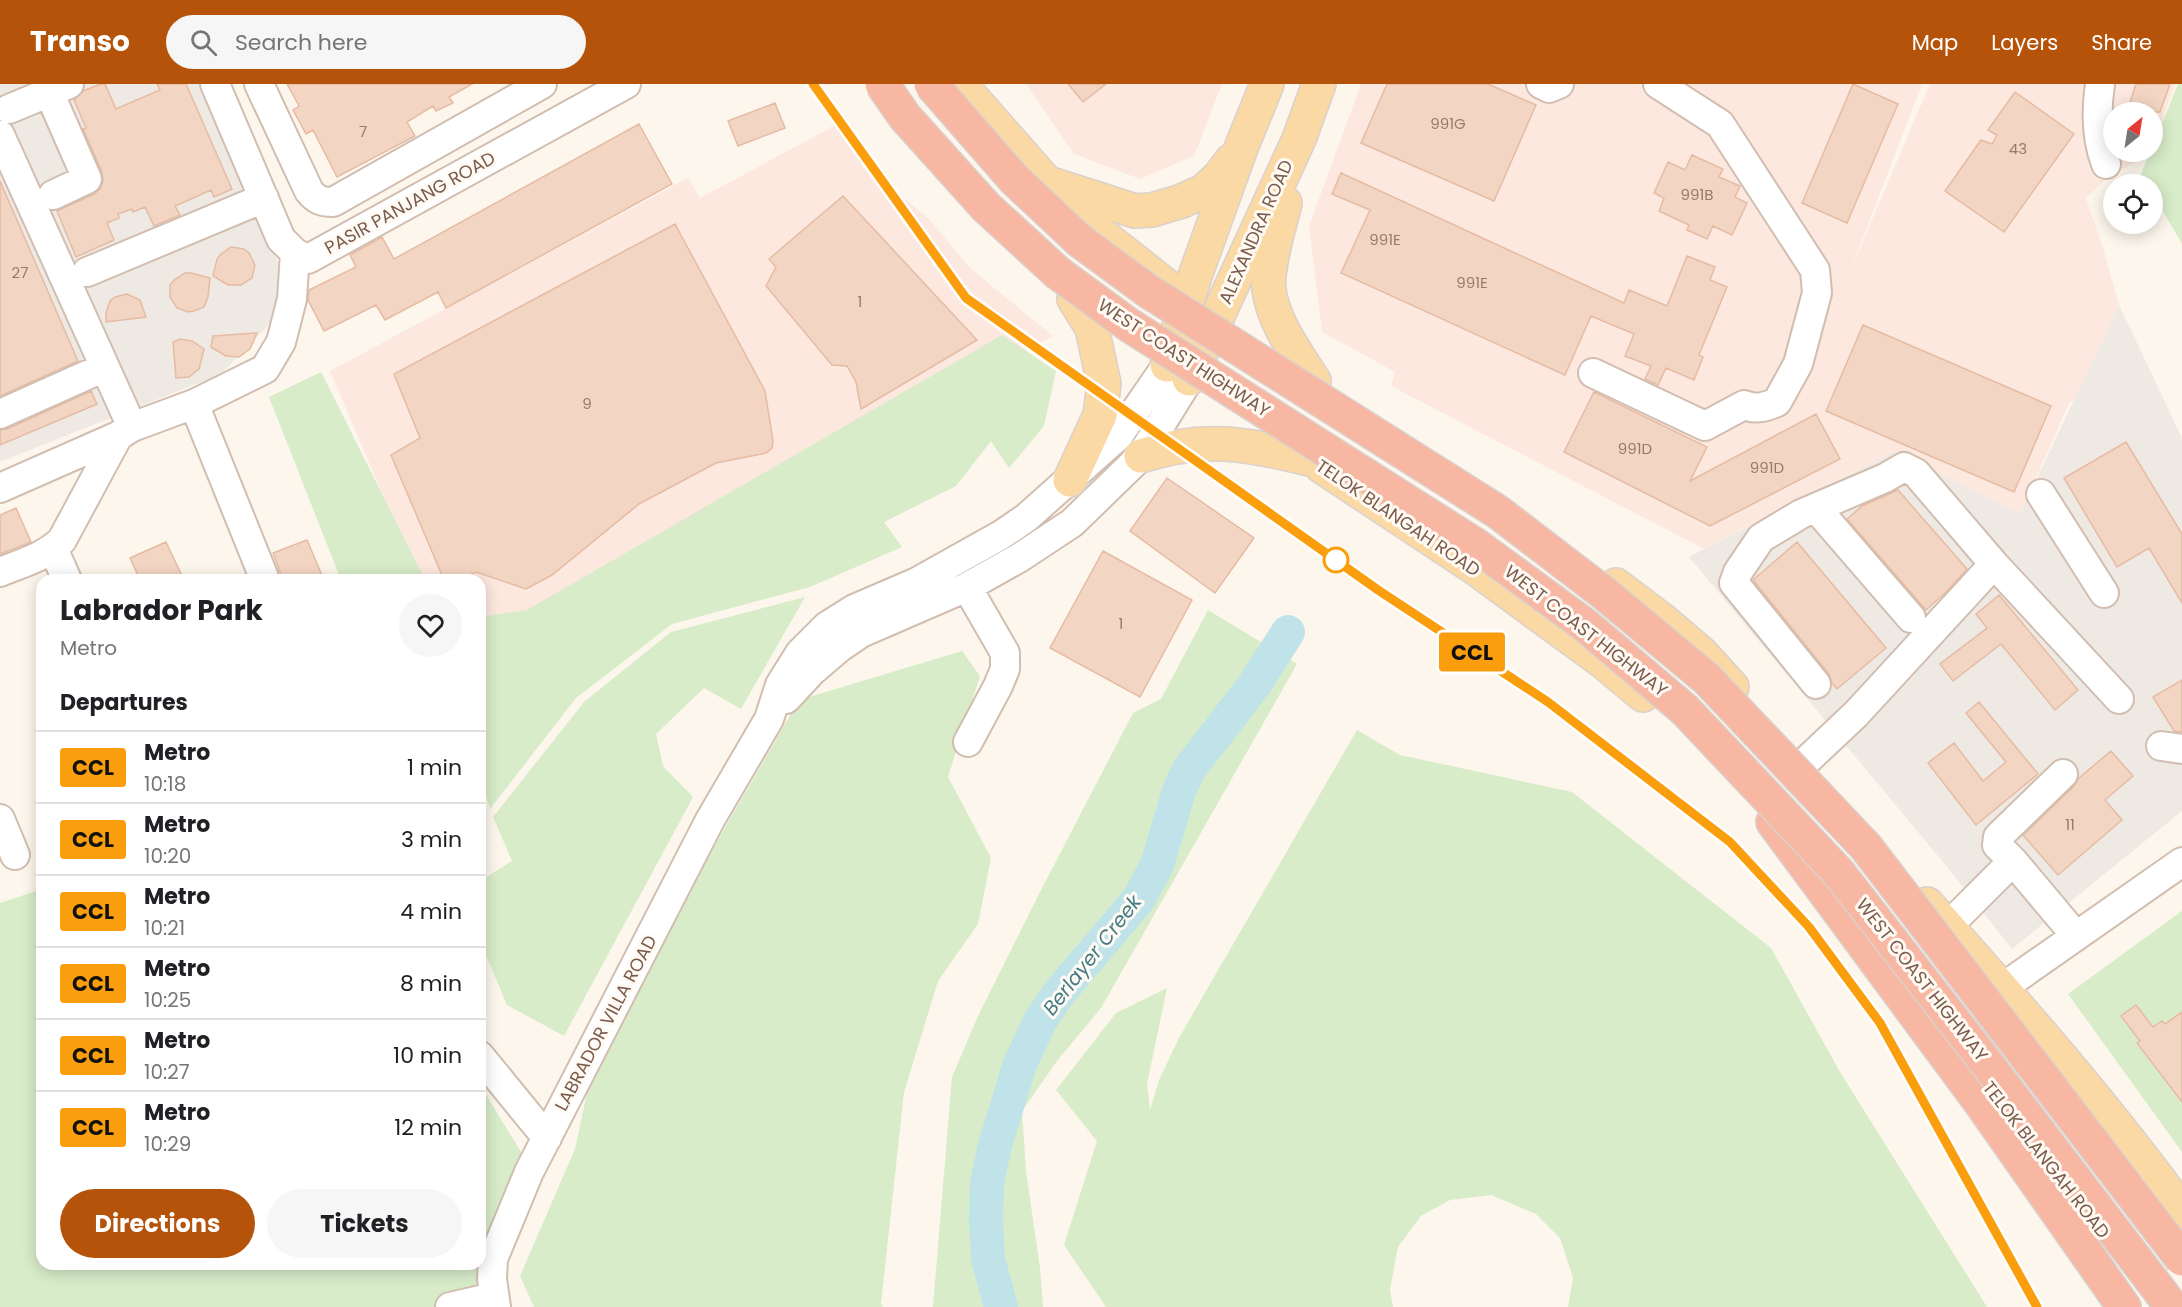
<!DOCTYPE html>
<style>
:root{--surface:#fff;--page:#f6f6f6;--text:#202124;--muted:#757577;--line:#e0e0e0;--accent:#b45309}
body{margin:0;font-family:Poppins,sans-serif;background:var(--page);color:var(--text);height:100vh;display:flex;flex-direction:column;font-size:22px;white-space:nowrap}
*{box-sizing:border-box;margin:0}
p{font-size:20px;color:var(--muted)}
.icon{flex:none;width:33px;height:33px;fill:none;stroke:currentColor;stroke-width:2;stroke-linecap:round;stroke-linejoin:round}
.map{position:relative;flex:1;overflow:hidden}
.panel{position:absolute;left:36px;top:490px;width:450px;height:696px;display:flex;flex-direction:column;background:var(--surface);border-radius:18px;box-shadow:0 3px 15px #0003}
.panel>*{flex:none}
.badge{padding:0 12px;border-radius:4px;font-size:21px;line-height:39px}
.needle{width:39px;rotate:30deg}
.fabs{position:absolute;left:2103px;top:18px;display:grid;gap:12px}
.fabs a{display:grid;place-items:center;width:60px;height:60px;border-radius:50%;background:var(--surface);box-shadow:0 3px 15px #0003;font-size:30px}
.map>.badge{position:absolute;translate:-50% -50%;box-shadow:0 0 0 3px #fff}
h2{padding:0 24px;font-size:22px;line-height:54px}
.round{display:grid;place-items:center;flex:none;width:63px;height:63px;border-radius:32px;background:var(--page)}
.overview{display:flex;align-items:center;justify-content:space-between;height:102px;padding:0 24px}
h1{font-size:28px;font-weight:700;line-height:45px}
.action{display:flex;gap:12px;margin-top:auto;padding:12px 24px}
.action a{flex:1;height:69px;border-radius:36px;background:var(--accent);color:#fff;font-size:24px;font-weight:700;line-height:69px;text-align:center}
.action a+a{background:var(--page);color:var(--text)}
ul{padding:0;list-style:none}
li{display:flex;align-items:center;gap:18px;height:72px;padding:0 24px;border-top:2px solid var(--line)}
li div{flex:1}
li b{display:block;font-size:22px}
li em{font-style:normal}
li .badge{min-width:66px;font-weight:700;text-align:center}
header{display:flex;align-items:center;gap:36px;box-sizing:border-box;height:84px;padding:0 30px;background:var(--accent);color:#fff}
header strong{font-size:28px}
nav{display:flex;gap:33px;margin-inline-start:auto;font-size:21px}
.search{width:420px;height:54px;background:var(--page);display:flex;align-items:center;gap:15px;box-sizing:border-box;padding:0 21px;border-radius:33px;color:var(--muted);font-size:22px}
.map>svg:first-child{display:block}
</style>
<header>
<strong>Transo</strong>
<div class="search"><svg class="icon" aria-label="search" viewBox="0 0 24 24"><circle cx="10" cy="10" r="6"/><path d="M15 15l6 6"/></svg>Search here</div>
<nav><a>Map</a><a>Layers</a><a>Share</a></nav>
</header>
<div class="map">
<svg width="2182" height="1223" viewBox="0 0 2182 1223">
<rect width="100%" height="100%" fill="#fdf6ec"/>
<path fill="#fde8e0" d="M1026,0H1222L1194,72L1140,95L1074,70Z
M1361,0H1922L1851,185L1930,0H2175L2153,62L2152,28H2114V68H2148L2137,77L2106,95L2086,114L2103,164L2119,221L2073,318L2070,317L2020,430L1895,367L1704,465L1391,302L1395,288L1322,248L1309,142Z
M838,40L874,90L928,134L971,185L1053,252L480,560V496H419L330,287L688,94L700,114Z"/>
<path fill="#efe9e4" d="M0,0H200L278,179L275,234L221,290L0,378Z
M2119,221L2182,354V727L2012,865L1948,784L1689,473L1895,367L2020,430Z"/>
<path fill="#d8ecc9" d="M2178,0H2182V160L2153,110L2152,100H2137L2150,68H2152L2153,62Z
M1002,251L1056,287L1044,342L1009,384L991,357L956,402L884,438L902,463L810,503L672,540L576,614L490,725L485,708L480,709V533L527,526Z
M321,288L425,496H341L269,313Z
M805,513L741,625L704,604L656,650L663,682L693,713L564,952L507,921L480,857V797L512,777L493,733L584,618L671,548Z
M1208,526L1297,580L1101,924L1057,977L1022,1027L1026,1087L1040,1184L1043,1223H933L952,993L978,932L1040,808L1133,629L1161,615Z
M962,567L980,592L948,693L991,774L978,840L938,897L904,1008L881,1220L883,1223H534L520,1192L575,1065L591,990L657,861L799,616Z
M1357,646L1400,671L1572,708L1771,864L1840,988L1987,1223H1568L1573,1194L1560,1154L1536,1130L1491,1111L1450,1116L1421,1132L1398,1163L1390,1205L1393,1223H1106L1064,1161L1097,1057L1056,1006L1116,929L1167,904L1147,1000L1150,1026L1159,996L1180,952Z
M42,805V1180H480V1001L524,1073L489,1223H0V819Z
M2182,827V1068L2068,910Z"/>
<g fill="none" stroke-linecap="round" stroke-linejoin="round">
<path stroke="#bfe3e8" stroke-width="34" d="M1001,1223L988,1175L986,1137L987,1099L995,1061L1020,980L1040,937L1059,909L1138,816L1157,781L1179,707L1188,687L1254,601L1288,548"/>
</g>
<path fill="#f3d5c3" stroke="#e6bba3" stroke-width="1.5" d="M101,0H105L116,25L160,6L157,0H186L232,105L214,113L211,106L175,122L180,131L154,142L145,123L133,128L132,125L118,130L119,134L107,139L114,156L76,173L57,127L94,110L100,105L103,97L102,88L83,45L86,44L74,16L83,7Z
M287,0H472L449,13L453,19L436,27L433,22L407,38L415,52L337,93L313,46L306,50L293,26L299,22Z
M1068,0H1106L1083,18Z
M1387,0H1488L1536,21L1494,117L1361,59Z
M1853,0L1898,20L1847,139L1802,119Z
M2136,0H2170L2160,28H2127Z
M2015,8L2074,50L2004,148L1945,107L1981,56L1992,60L1997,51L1988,46Z
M775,19L785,44L738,62L728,37Z
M639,40L672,100L446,224L438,208L385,236L376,221L324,247L308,216L309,206L356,183L350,171L382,153L394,175Z
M1692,71L1723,85L1719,93L1740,102L1735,113L1747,119L1732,151L1713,142L1707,155L1687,146L1689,141L1659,127L1664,114L1654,109L1668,78L1685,86Z
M1341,89L1624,219L1629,206L1667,222L1687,172L1715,183L1710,196L1727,203L1699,271L1703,273L1694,296L1666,284L1658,301L1645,295L1651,282L1625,272L1634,250L1591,232L1565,291L1341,189L1370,126L1332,110Z
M0,97L78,277L0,312Z
M843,112L977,256L861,325L856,298L847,282L832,281L766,202L776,183L769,175Z
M675,140L765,307L773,357L772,364L766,369L716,379L639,420L552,491L526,505L476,488L460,496H444L391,371L420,354L394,290Z
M231,163L244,165L249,169L255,181L252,194L241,201H228L213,192L217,175L221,170Z
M185,189H191L210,194L208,213L204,223L194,227L188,228L177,224L170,213V201L174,196Z
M127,210L140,216L146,233L106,238V229L110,217L115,213Z
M1863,241L2051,322L2014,408L1826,327Z
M257,249L250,265L239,273L226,272L211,263L213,252Z
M180,255L192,257L204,265L199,285L189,293L176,294L173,258Z
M91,307L97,320L0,361V346L7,345Z
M1594,308L1707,363L1690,397L1816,330L1840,375L1710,442L1564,368Z
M2126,358L2182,450V519L2149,464L2117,483L2064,394Z
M1167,394L1254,454L1215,509L1130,447Z
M1898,406L1967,485L1946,508L1926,526L1847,435L1862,422Z
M16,424L31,458L0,470V431Z
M307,456L324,496H283L273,469Z
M166,458L184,496H140L130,474Z
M1797,458L1886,564L1837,605L1832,599L1829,590L1753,496Z
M1103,467L1192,516L1140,613L1050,564Z
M1999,511L2078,606L2055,626L2001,560L1953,597L1940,580L1987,544L1976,530Z
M2182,596V648L2174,647L2153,613Z
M1979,618L2038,690L1976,741L1928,679L1954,659L1983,697L2006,678L1966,629Z
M2111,667L2133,692L2105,716L2122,736L2058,791L2023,751L2074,702L2079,694Z
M2136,921L2153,943L2162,937L2165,940L2182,928V1018L2137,959L2140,957L2121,932Z"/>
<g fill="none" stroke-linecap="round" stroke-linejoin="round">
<defs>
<path id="minor" d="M215,0L281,155L295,169L308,175L626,0
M259,0L309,107C316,116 322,118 333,118L542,0
M1541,0L1549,4L1559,0
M2100,0C2096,27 2096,54 2106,80
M49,8L87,95L53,111
M9,25L69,0
M0,51L132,343
M87,188L264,114
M1593,289L1705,342L1744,321C1757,326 1765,323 1777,318L1798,280L1817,209L1815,186L1720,40L1658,0
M194,320L265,496
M0,330L105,283
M0,404L118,352L132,343L194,320L265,285L281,258L292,215L295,169
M2041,410L2104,509
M1816,424L1911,534
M53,464L67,496
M0,488C22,479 45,473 62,456L118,352
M967,503L1005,569V585L998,602L968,658
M1816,600L1734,499L1738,488L1761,454L1801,430L1885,394L1904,383L1916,389L1994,480L2119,615
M786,615L812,587L839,564L861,549L967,503L1019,474L1072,439L1141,372L1189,295
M2161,662L2182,665
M1802,681L1856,630L1994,480
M0,735L15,771
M2013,777L2076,852
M1947,843L2013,777L1997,761L1998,753L2063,690
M2002,904L2182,778
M480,972L547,1054
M450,1223L494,1213
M496,1223L492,1195L493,1175L529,1088L710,736L769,635L780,601L800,569L827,542L854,525L917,498L1001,451L1026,434L1118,352L1167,281"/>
<path id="major" d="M960,0L1047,99L1101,150L1178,211
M1054,101L1135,127L1152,126L1182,117L1204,107L1219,93L1231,77
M1285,119C1280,141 1266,183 1269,206C1274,240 1296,268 1314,297
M1167,281L1195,192L1241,64L1267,0
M1189,295L1299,55L1319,0
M1141,372C1205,351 1246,360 1309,375
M1321,382L1475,484L1602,577L1643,611
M1070,396L1100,331L1104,300L1092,244L1074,215
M1616,501L1661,535L1701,569L1732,603
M1927,820C2015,919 2104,1019 2182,1127"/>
<path id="highway" d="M1773,738L1980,1018L2124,1223"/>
</defs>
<use href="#minor" stroke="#d1beb0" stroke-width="32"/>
<use href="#major" stroke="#dad1cd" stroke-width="36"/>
<use href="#highway" stroke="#dad1cd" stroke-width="36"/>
<use href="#minor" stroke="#fff" stroke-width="28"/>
<use href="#major" stroke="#fbd9a5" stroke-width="33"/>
<use href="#highway" stroke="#f7b7a3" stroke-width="33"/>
<defs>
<path id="highway-bridge" d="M882,0L905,33L986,123L1058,189L1129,241L1477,462L1585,541L1685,626L1838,788L1977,967L2172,1223
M931,0L1014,95L1080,157L1148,207L1498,428L1605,510L1707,595L1866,763L2182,1175"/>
</defs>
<use href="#highway-bridge" stroke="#dad1cd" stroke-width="36" stroke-linecap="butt"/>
<use href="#highway-bridge" stroke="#f7b7a3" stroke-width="33"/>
</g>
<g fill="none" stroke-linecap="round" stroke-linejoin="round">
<defs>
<path id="line" d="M813,0L966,214L1378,506L1548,618L1730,758L1809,843L1880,939L2037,1223"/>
</defs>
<use href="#line" stroke="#fff" stroke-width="14"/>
<use href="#line" stroke="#fa9e0d" stroke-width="9"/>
</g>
<circle fill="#fff" stroke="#fa9e0d" stroke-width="3" cx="1336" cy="476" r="12"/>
<g text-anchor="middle" stroke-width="6" stroke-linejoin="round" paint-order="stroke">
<g font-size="15" fill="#987a6a">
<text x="1448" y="45">991G</text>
<text x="363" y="53">7</text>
<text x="2018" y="70">43</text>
<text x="1697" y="116">991B</text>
<text x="1385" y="161">991E</text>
<text x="20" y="194">27</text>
<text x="1472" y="204">991E</text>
<text x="860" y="223">1</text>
<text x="587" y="325">9</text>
<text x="1635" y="370">991D</text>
<text x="1767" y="389">991D</text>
<text x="1121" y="545">1</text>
<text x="2070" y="746">11</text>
</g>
<g font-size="18" fill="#7a5c4d" stroke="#fffaf3">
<text transform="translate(410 119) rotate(-29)" y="6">PASIR PANJANG ROAD</text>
<text transform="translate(1256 148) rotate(-66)" y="6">ALEXANDRA ROAD</text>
<text transform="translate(1184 274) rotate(33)" y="6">WEST COAST HIGHWAY</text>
<text transform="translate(1398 434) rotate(34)" y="6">TELOK BLANGAH ROAD</text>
<text transform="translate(1586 547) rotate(38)" y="6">WEST COAST HIGHWAY</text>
<text transform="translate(1922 896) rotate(52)" y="6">WEST COAST HIGHWAY</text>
<text transform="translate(606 939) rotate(-62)" y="6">LABRADOR VILLA ROAD</text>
<text transform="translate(2046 1076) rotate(52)" y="6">TELOK BLANGAH ROAD</text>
</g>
<g font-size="20" font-style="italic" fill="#437c86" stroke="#fffaf3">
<text transform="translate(1092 871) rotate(-52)" y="7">Berlayer Creek</text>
</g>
</g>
</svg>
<div class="fabs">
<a><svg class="needle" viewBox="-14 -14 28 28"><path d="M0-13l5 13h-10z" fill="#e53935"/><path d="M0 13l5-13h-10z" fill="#757577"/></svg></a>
<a><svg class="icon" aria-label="locate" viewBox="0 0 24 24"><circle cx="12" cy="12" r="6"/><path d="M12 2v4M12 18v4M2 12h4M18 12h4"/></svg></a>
</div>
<b class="badge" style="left:1472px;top:568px;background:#fa9e0d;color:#111">CCL</b>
<section class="panel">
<div class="overview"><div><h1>Labrador Park</h1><p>Metro</p></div><a class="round"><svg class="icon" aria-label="heart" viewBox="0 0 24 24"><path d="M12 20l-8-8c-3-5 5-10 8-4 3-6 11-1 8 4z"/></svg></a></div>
<h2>Departures</h2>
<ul>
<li><span class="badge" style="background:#fa9e0d;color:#111">CCL</span><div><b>Metro</b><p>10:18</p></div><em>1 min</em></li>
<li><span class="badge" style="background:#fa9e0d;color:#111">CCL</span><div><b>Metro</b><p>10:20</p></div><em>3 min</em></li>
<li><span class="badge" style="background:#fa9e0d;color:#111">CCL</span><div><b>Metro</b><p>10:21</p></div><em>4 min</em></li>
<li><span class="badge" style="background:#fa9e0d;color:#111">CCL</span><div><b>Metro</b><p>10:25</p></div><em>8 min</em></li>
<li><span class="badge" style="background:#fa9e0d;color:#111">CCL</span><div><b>Metro</b><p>10:27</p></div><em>10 min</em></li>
<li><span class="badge" style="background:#fa9e0d;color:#111">CCL</span><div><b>Metro</b><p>10:29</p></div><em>12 min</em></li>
</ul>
<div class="action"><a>Directions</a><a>Tickets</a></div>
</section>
</div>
